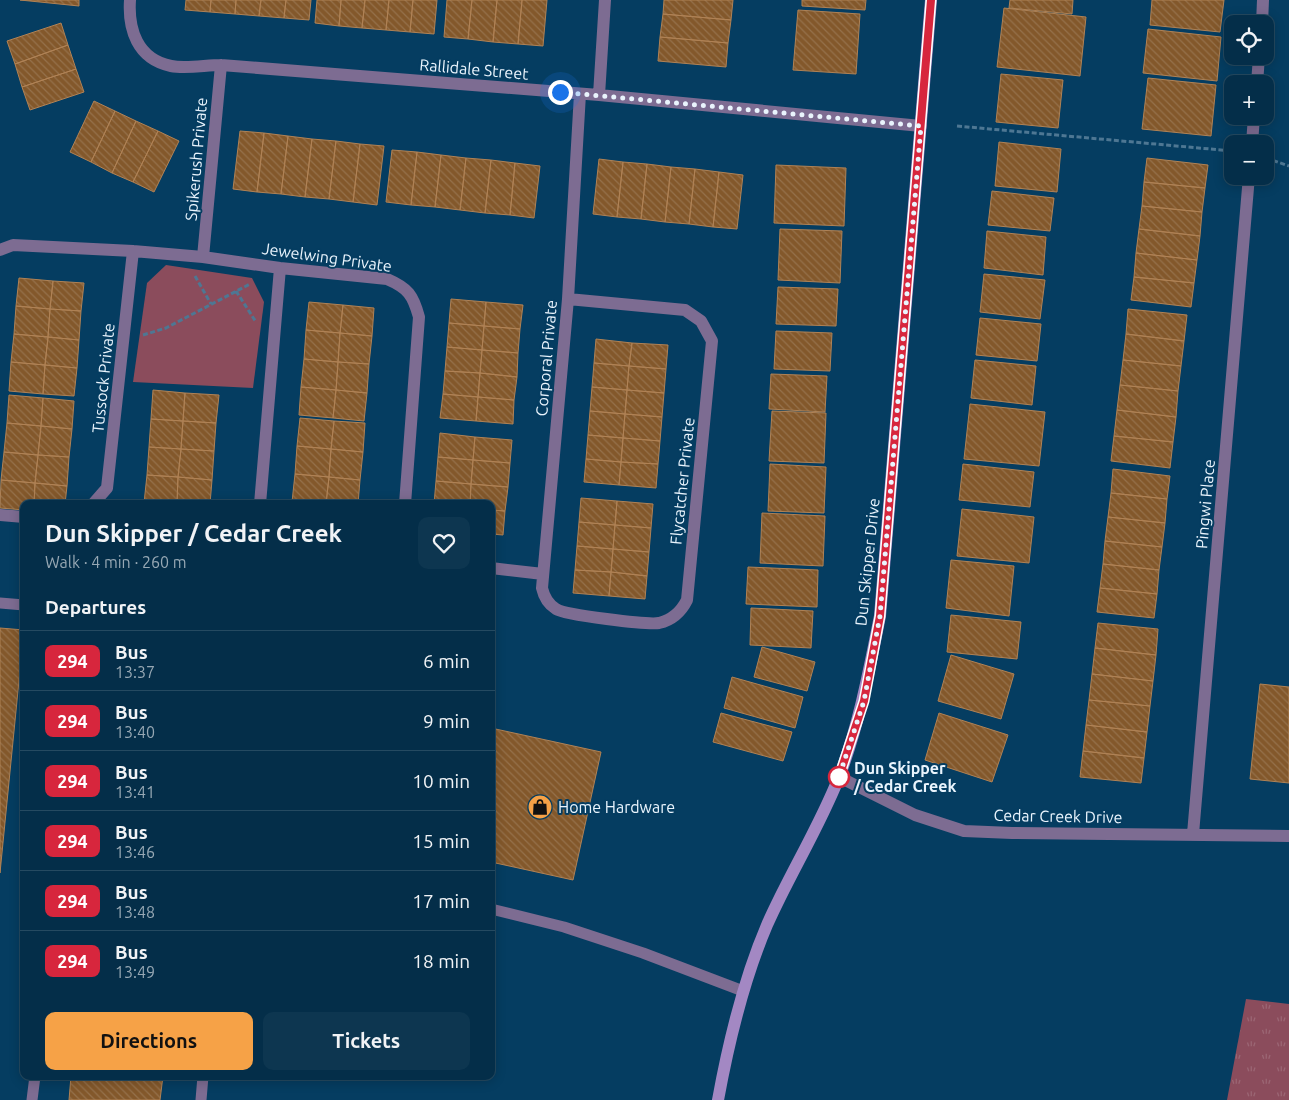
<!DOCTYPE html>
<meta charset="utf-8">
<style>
:root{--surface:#042e49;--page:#0d3650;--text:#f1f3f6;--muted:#97a8b4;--line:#254a61;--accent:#f6a247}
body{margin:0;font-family:Ubuntu,sans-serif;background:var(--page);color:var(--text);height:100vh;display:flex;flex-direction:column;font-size:19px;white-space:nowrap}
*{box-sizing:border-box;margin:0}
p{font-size:16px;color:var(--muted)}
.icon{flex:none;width:28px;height:28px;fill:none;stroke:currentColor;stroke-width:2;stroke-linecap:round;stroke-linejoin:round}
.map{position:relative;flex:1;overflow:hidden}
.side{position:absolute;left:20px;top:500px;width:475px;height:580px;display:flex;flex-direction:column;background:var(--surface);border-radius:10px;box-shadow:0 2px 12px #0003,0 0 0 1px var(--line)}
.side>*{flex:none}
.badge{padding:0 10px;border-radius:8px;font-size:18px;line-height:32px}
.tools{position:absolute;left:1224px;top:15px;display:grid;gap:10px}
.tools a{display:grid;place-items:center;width:50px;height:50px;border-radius:10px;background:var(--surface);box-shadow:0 2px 12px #0003,0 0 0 1px var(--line);font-size:25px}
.you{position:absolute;width:25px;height:25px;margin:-12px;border:4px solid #fff;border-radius:50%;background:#1a73e8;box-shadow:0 0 0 8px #1a73e833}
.map>.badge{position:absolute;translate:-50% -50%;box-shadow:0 0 0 2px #fff}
h2{padding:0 25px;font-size:19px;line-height:45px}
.round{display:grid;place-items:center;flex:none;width:52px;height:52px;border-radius:10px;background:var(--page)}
.overview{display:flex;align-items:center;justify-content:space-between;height:85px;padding:0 25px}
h1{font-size:24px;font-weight:600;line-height:38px}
.cta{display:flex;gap:10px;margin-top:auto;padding:10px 25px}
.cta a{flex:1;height:58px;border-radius:10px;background:var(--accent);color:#111;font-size:20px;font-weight:600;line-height:58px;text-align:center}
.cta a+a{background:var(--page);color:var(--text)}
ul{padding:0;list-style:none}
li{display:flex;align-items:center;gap:15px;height:60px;padding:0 25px;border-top:1px solid var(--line)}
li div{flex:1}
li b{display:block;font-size:19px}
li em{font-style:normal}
li .badge{min-width:55px;font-weight:700;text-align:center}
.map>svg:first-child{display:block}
</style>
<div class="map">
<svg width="1289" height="1100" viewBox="0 0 1289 1100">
<defs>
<pattern id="grass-tufts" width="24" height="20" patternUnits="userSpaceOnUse" patternTransform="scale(1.25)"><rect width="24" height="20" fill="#8b4c5c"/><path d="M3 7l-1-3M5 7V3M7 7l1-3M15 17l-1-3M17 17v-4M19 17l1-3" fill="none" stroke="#9b6674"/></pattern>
<pattern id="building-back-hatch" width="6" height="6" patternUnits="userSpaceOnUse" patternTransform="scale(1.25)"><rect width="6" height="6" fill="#83582b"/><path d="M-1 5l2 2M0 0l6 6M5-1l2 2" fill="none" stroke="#95714b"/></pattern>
</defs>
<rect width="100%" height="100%" fill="#053d61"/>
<path fill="url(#grass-tufts)" d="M1246,999L1289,1004V1100H1227Z"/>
<path fill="#8b4c5c" d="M166,265L252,278L264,302L253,388L133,382L147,283Z"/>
<path fill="url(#building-back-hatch)" stroke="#b08255" d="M20,0H79V6Z
M186,0H211L210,12L185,10Z
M211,0H236L235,14L210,12Z
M236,0H261L259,16L235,14Z
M261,0H286L284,18L259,16Z
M286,0H311L309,20L284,18Z
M317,0H341L339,26L315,23Z
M341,0H365L362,28L339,26Z
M365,0H389L386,30L362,28Z
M389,0H413L410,32L386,30Z
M413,0H437L434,34L410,32Z
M447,0H472L468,39L444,37Z
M472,0H497L493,42L468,39Z
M497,0H522L518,44L493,42Z
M522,0H547L543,46L518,44Z
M664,0H733L731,20L663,14Z
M802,0H866L865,10L802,6Z
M1010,0H1073L1072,14L1009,8Z
M1152,0H1224L1220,32L1150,25Z
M1004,8L1086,17L1080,76L997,67Z
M798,10L860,14L856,74L793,70Z
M663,14L731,20L728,43L660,37Z
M61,23L68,45L15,64L7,41Z
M1148,29L1221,37L1217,81L1143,73Z
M660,37L728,43L726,67L658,61Z
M68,45L76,69L22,87L15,64Z
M76,69L84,92L30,110L22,87Z
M1001,74L1063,80L1058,128L996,122Z
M1148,78L1216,85L1211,136L1142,129Z
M94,101L115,111L91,162L70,152Z
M115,111L136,121L112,173L91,162Z
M136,121L158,131L133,182L112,173Z
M158,131L179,141L154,192L133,182Z
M240,131L264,133L257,192L233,189Z
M264,133L288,136L281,194L257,192Z
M288,136L312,139L305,197L281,194Z
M312,139L336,141L329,199L305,197Z
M336,141L360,144L353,202L329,199Z
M999,142L1061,149L1057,192L995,186Z
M360,144L384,146L377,205L353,202Z
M392,150L417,152L411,205L386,202Z
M417,152L441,155L435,207L411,205Z
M441,155L466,158L460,210L435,207Z
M466,158L491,160L485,213L460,210Z
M1147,158L1208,165L1205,188L1144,182Z
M599,159L623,162L617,217L593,214Z
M491,160L515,163L510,215L485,213Z
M623,162L647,164L641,219L617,217Z
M515,163L540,166L534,218L510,215Z
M647,164L671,167L665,222L641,219Z
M776,165L846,168L844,226L774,223Z
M671,167L695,169L689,224L665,222Z
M695,169L719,172L713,227L689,224Z
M719,172L743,175L737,229L713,227Z
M1144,182L1205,188L1202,212L1142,206Z
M992,191L1054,198L1050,231L988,225Z
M1142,206L1202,212L1200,236L1139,229Z
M780,229L842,231L840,283L778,280Z
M1139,229L1200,236L1197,260L1136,253Z
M987,231L1046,237L1043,275L984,268Z
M1136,253L1197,260L1194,283L1134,277Z
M984,274L1045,280L1040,319L980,312Z
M1134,277L1194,283L1191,307L1131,300Z
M19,278L53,281L50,309L16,306Z
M53,281L84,283L81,311L50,309Z
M778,287L838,289L836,326L776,324Z
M451,299L486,302L484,326L449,323Z
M309,302L343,305L340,333L306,330Z
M486,302L523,305L520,329L484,326Z
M343,305L374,308L372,336L340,333Z
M16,306L50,309L48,337L14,334Z
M50,309L81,311L79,340L48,337Z
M1128,309L1187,315L1184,341L1126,334Z
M980,318L1041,324L1037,361L976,355Z
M449,323L484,326L482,350L447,347Z
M484,326L520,329L518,353L482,350Z
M306,330L340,333L338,362L304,359Z
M776,331L832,333L830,371L774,369Z
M340,333L372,336L369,364L338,362Z
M14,334L48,337L45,365L11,362Z
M1126,334L1184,341L1181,366L1123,360Z
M48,337L79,340L77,368L45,365Z
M596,339L632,343L629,366L594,363Z
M632,343L668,345L666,369L629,366Z
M447,347L482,350L480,373L445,371Z
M482,350L518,353L517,377L480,373Z
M304,359L338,362L336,390L301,387Z
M975,360L1036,366L1032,405L971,398Z
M1123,360L1181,366L1178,391L1120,385Z
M11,362L45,365L43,394L9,391Z
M338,362L369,364L367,393L336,390Z
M594,363L629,366L627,390L592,387Z
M45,365L77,368L74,396L43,394Z
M629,366L666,369L664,393L627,390Z
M445,371L480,373L478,397L443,394Z
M480,373L517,377L514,400L478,397Z
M771,374L827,376L825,412L769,409Z
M1120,385L1178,391L1176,417L1117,410Z
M301,387L336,390L333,418L299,415Z
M592,387L627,390L625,414L590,411Z
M153,390L185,393L183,421L151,419Z
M336,390L367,393L364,421L333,418Z
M627,390L664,393L662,417L625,414Z
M185,393L219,395L216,423L183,421Z
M443,394L478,397L476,421L440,418Z
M9,395L43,398L41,426L7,423Z
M478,397L514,400L513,424L476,421Z
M43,398L74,401L72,429L41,426Z
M970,404L1045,412L1039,466L964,459Z
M1117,410L1176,417L1173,442L1114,436Z
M590,411L625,414L623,438L588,435Z
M772,411L826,413L824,463L769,461Z
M625,414L662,417L660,441L623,438Z
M300,418L334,421L331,449L297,446Z
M151,419L183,421L181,449L149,447Z
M183,421L216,423L214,451L181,449Z
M334,421L365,423L363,452L331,449Z
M7,423L41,426L38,455L4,452Z
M41,426L72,429L69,457L38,455Z
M440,433L475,437L473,460L438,457Z
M588,435L623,438L621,462L586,459Z
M1114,436L1173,442L1170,468L1111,461Z
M475,437L512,440L510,463L473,460Z
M623,438L660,441L658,464L621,462Z
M297,446L331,449L329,477L295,474Z
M149,447L181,449L178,477L147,475Z
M181,449L214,451L212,480L178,477Z
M331,449L363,452L360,480L329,477Z
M4,452L38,455L35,483L1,480Z
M38,455L69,457L67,486L35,483Z
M438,457L473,460L471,484L436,481Z
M586,459L621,462L619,485L584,482Z
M473,460L510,463L508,487L471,484Z
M621,462L658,464L656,488L619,485Z
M770,464L826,467L824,513L768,511Z
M963,464L1034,472L1030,507L959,500Z
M1113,469L1170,476L1167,499L1111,493Z
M295,474L329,477L326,504L292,502Z
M147,475L178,477L177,504L144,503Z
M178,477L212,480L210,504H177Z
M329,477L360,480L358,504H326Z
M1,480L35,483L34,504H24V510L0,508Z
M436,481L471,484L470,504H434Z
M35,483L67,486L65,504H34Z
M471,484L508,487L505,511L491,510V504H470Z
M1111,493L1167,499L1165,523L1108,517Z
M581,498L617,501L615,525L579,522Z
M617,501L653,504L651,528L615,525Z
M962,509L1034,517L1029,563L957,556Z
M491,510L505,511L503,535L491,534Z
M762,513L825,516L823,566L760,563Z
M1108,517L1165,523L1162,547L1105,541Z
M579,522L615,525L613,549L577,546Z
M615,525L651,528L649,552L613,549Z
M1105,541L1162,547L1159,570L1103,564Z
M577,546L613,549L611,572L575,570Z
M613,549L649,552L647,576L611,572Z
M951,560L1014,566L1009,616L946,608Z
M1103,564L1159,570L1157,594L1100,588Z
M748,567L818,570L817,607L746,604Z
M575,570L611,572L609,596L573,593Z
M611,572L647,576L645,599L609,596Z
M1100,588L1157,594L1154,618L1097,612Z
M751,608L813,611L811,648L750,645Z
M951,615L1021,622L1017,659L947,652Z
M1098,623L1158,629L1156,655L1095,648Z
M0,628L24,630L0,873Z
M762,647L815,662L807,691L754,677Z
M1095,648L1156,655L1153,681L1092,674Z
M951,655L1014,674L1001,719L938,701Z
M1092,674L1153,681L1150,706L1089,700Z
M732,677L803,697L795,728L724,708Z
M1260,684L1289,687V783L1250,779Z
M1089,700L1150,706L1147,732L1086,725Z
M721,713L792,732L783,761L713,742Z
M939,713L1008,735L992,782L925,760Z
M1086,725L1147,732L1144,758L1083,751Z
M491,728L601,752L573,880L491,862Z
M1083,751L1144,758L1141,783L1080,777Z
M71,1076H163L160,1100H69Z"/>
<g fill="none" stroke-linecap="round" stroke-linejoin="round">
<path stroke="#4e7793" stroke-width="3" stroke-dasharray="5 2.5" stroke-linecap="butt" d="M957,126L1232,151
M1266,158L1289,166
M195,276L211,304
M236,291L256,322
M143,335L166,328L250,284"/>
<path stroke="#7d6c92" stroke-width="11" d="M0,603L24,605
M491,909L564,927L643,953L743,991
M32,1100L35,1076
M201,1100L203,1076"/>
<path stroke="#7d6c92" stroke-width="12" d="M130,0C128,29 137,59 171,66C186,69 206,65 221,65L599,95L921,126
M1262,24L1263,0
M1257,84L1259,56
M599,95L605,0
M1252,144L1254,116
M0,250L13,245L133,251L203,257L280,268L387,279C408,288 413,295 419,317L405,504
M203,257L221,65
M568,299L685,310L701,321L712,341L687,600C681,612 672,620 659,623C648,625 565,615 556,609C548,604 544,597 542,588L568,299L580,94
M93,504L107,488L133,251
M260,504L280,268
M0,515L24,517
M491,568L543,574
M839,777L915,815L964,831L1012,833L1289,836
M1193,834L1249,176"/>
<path stroke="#a388c3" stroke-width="12" d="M718,1100C729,1040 743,981 767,925C789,875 819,828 839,777C859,725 869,671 880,616L931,0"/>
</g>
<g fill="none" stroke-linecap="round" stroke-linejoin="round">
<defs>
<path id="line" d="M839,777L864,701L880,616L931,0"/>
</defs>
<use href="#line" stroke="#fff" stroke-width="11"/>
<use href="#line" stroke="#d7263d" stroke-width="8"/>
<path stroke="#e9f4fd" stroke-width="5" stroke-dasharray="0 9" d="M560,92L921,126L880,616L864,701L839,777"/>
</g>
<defs>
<symbol id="shop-disc" viewBox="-11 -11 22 22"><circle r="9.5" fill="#f6a247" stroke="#053d61"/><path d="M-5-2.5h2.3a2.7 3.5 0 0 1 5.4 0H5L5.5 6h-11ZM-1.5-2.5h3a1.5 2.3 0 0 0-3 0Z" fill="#111"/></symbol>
</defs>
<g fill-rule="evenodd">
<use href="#shop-disc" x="526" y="793" width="28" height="28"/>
</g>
<circle fill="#fff" stroke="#d7263d" stroke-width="2.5" cx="839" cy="777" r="10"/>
<g text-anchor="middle" stroke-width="4" stroke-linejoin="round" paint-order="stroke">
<g font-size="16" fill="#e9f4fd" stroke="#053d61">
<text transform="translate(474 69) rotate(5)" y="6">Rallidale Street</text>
<text transform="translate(196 159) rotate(-85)" y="6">Spikerush Private</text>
<text transform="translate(327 257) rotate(8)" y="6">Jewelwing Private</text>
<text transform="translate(546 358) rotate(-85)" y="6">Corporal Private</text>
<text transform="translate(103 378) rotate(-84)" y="6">Tussock Private</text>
<text transform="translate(682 481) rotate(-84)" y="6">Flycatcher Private</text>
<text transform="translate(1205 504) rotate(-85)" y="6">Pingwi Place</text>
<text transform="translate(867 562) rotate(-84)" y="6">Dun Skipper Drive</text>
<text transform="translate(1058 816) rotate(1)" y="6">Cedar Creek Drive</text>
</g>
<g font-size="16" font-weight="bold" fill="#e9f4fd" stroke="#053d61" text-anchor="start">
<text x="854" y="774">Dun Skipper<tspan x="854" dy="18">/ Cedar Creek</tspan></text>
</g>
<g font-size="16" fill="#e9f4fd" stroke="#053d61" text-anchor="start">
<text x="558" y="813">Home Hardware</text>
</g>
</g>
</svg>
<div class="tools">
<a><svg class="icon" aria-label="locate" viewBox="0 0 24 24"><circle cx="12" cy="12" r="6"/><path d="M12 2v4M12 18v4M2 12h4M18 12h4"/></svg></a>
<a>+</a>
<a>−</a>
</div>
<div class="you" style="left:560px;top:92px"></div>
<section class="side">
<div class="overview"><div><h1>Dun Skipper / Cedar Creek</h1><p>Walk · 4 min · 260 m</p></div><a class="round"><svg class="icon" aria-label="heart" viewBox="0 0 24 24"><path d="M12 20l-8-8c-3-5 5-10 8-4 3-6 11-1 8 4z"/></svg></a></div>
<h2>Departures</h2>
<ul>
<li><span class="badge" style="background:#d7263d;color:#fff">294</span><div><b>Bus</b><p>13:37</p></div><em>6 min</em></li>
<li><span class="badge" style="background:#d7263d;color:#fff">294</span><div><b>Bus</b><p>13:40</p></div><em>9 min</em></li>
<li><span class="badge" style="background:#d7263d;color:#fff">294</span><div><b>Bus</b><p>13:41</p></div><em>10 min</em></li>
<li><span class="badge" style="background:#d7263d;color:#fff">294</span><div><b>Bus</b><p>13:46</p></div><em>15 min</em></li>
<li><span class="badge" style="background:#d7263d;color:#fff">294</span><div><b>Bus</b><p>13:48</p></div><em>17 min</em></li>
<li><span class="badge" style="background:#d7263d;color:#fff">294</span><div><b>Bus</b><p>13:49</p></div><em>18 min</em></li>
</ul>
<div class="cta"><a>Directions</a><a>Tickets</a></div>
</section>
</div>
